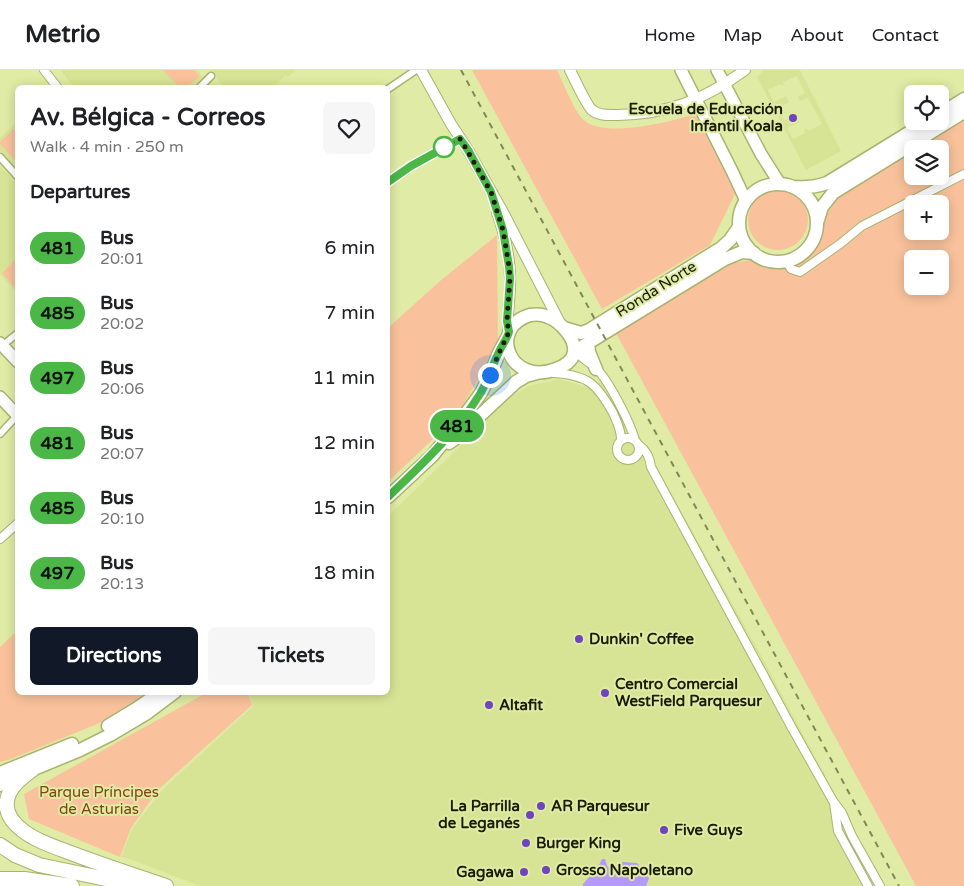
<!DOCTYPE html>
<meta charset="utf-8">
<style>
:root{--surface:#fff;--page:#f6f6f6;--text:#202124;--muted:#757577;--line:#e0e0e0;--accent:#111827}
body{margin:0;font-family:"Varela Round",sans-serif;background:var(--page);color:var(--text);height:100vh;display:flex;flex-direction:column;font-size:19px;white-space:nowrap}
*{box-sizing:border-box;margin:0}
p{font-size:16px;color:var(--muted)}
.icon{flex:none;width:28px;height:28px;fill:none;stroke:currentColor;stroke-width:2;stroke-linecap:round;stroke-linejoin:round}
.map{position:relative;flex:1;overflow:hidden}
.drawer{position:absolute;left:15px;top:15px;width:375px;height:610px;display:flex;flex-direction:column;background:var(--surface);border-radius:8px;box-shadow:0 2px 12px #0003}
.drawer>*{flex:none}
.badge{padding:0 10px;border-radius:16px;font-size:18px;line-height:32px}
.buttons{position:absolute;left:904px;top:15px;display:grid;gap:10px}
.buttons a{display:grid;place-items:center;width:45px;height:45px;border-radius:8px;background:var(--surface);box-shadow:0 2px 12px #0003;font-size:25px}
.you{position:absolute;width:25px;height:25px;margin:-12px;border:4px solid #fff;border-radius:50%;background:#1a73e8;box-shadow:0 0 0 8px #1a73e833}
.map>.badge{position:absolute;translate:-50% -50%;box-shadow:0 0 0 2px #fff}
h2{padding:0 15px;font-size:19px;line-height:45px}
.round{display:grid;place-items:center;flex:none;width:52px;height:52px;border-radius:8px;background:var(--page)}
.summary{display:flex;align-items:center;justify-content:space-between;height:85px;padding:0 15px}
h1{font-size:24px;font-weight:700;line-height:38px}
.action{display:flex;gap:10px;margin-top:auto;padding:10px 15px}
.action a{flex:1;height:58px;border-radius:8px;background:var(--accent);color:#fff;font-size:20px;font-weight:700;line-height:58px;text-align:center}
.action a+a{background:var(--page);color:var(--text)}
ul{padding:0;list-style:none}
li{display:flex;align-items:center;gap:15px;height:65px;padding:0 15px}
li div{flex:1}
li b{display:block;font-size:19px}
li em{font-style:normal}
li .badge{min-width:55px;font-weight:700;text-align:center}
header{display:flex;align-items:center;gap:30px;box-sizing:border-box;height:70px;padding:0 25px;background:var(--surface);border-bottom:1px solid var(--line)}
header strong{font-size:24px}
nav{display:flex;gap:28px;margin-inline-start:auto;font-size:18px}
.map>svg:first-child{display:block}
</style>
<header>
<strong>Metrio</strong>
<nav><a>Home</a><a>Map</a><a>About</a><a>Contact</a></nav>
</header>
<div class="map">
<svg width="964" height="816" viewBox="0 0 964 816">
<rect width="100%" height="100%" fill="#e0eba5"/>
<path fill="#d8e495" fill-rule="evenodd" d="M60,0H198L203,8L193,17H74Z
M212,0H296L288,7L286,5L273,17L223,18Z
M764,0H800L841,81L806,100L757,7ZM797,6L805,23L798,27L800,31L808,28L822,54L808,61L807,58L804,60L805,63L793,69L787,58L799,52L795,45L784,51L777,39L789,32L786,26L774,32L768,20L780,14L781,16L784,15L783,12Z
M17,52V100L0,81V68Z
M0,96L17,115V223L0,204Z
M607,307L756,576L884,816H200L132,790L121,787L132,759L163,719L253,636L249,623L388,622V446L458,378L477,356L512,325L529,316L559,309L590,318Z"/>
<path fill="#f9c29c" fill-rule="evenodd" d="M163,0H194L200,6L188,17H179Z
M472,0H557C563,12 575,44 585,51C606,68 671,52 695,44L736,122L710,175L602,239Z
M964,49V816H916L616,263L729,194L750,190L774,196L798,193L815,177L820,167L826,145L839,126L912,81V106H940V79H915ZM912,134H940V161H912ZM912,189H940V216H912Z
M17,56V92L0,74V72Z
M748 150a30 30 0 1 1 60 0a30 30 0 1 1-60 0Z
M497,165L498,275L456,347L388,412V258L440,211Z
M17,188V220L2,203Z
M17,561L18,622L147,623L122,644L11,689L0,692V577Z
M206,623H248L252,635L159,719L131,758L120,787L29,749L24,724Z"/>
<path fill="#b59afc" d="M602,789H605L607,796L613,801H623L618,794L623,792L637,793L649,808L646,816H583V814L598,797Z"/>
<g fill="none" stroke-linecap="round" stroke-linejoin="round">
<defs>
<path id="pedestrian" d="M199,18L211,6
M388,19L416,0
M0,87L18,107
M8,271L18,263
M0,364L13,350"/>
<path id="minor" d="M44,0L58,18
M388,112L411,96L460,69
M786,191L791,199L800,202L840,174L862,156L964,104
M575,281C581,288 589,292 596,298C609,311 630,352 635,370
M554,303C588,305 597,314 613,343C617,352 621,359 621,369
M617 379a11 11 0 1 1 22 0a11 11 0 1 1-22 0Z
M639,375C646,380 650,388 651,397L792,658L833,731L842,743L852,766L880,816
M0,469L18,453
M834,733L838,761L868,816"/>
<path id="tertiary" d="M421,0L451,54L468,80L504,144L560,253
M570,0C574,8 587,36 592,40C599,46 609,45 618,45C668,44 704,30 745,0
M497,142C505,165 511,191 510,215C510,232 506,246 509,262"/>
<path id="secondary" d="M681,0L732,101L746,131
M717,0L761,84L780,114
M0,273L18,292
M0,327L18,346"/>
<path id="primary" d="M940,44L964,29
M739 153a39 39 0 1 1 78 0a39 39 0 1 1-78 0Z
M794,117C807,118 816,117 827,113L928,51
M817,153L822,137L833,123L964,42
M530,245C536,244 542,244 548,247C560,251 576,269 574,282C573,291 563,297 556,299C510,317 487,258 530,245Z
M564,258L581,263L589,260L721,178L730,170L739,157
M588,273L589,282L596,299
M575,281L725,189L742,182L754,183
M449,373L456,368L516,312L526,306L537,303
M388,427L433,385L465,345L481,323L490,305L499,283L507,268
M108,656L136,639L161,622
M0,703L72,674
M0,715L12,708L80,680L110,665L147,643L175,622"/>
<path id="trunk" d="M33,699C22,708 9,716 7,731C5,743 13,753 22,760C36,771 55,777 71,783C102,795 134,805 166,816
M0,775L15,785L39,795L140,816
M0,809H24L72,816"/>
</defs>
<use href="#pedestrian" stroke="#aab470" stroke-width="9"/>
<use href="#minor" stroke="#aab470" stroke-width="10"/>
<use href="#tertiary" stroke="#aab470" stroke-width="12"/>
<use href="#secondary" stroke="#aab470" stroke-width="14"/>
<use href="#primary" stroke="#aab470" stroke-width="15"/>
<use href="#trunk" stroke="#aab470" stroke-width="16"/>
<use href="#pedestrian" stroke="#fff" stroke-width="6"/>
<use href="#minor" stroke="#fff" stroke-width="8"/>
<use href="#tertiary" stroke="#fff" stroke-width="10"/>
<use href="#secondary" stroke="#fff" stroke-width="11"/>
<use href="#primary" stroke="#fff" stroke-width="12"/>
<use href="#trunk" stroke="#fff" stroke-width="14"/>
<path stroke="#818957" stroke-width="2" stroke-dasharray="6 6" stroke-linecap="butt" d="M461,0L899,816"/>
</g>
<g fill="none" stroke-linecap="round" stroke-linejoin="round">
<defs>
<path id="line" d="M388,112L411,96L460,69L468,80L491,122L503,160L509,196L510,208L507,251L509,262C507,269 502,275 499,282C492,296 488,311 480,324C455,364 421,395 388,427"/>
</defs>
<use href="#line" stroke="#fff" stroke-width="11"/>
<use href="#line" stroke="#4ab747" stroke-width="8"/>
<path stroke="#1a1d02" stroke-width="5" stroke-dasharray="0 9" d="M444,77L460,69L464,75L491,122L503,160L509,196L510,208L507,251L509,262L499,283L490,305"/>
</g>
<g fill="#6f44bd" stroke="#e0eba5" stroke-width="2">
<circle cx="793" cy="48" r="5"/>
<circle cx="579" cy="569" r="5"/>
<circle cx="605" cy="623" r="5"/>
<circle cx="489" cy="635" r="5"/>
<circle cx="541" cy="736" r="5"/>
<circle cx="530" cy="745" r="5"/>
<circle cx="664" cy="760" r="5"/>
<circle cx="526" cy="773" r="5"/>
<circle cx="546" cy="800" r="5"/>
<circle cx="524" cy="802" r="5"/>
</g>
<circle fill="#fff" stroke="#4ab747" stroke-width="2.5" cx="444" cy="77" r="10"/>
<g text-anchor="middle" stroke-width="4" stroke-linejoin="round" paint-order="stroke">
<g font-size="15" font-weight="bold" fill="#1a1d02" stroke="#e0eba5" text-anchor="start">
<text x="783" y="44" text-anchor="end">Escuela de Educación<tspan x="783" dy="17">Infantil Koala</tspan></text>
<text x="589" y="574">Dunkin' Coffee</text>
<text x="615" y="619">Centro Comercial<tspan x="615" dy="17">WestField Parquesur</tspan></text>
<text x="499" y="640">Altafit</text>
<text x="520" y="741" text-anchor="end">La Parrilla<tspan x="520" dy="17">de Leganés</tspan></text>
<text x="551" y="741">AR Parquesur</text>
<text x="674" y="765">Five Guys</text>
<text x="536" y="778">Burger King</text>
<text x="556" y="805">Grosso Napoletano</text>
<text x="514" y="807" text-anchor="end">Gagawa</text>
</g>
<g font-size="15" fill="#1a1d02" stroke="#e0eba5">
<text transform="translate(656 219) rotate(-32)" y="5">Ronda Norte</text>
</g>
<g font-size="15" fill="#814512" stroke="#e0eba5">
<text x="99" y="727">Parque Príncipes<tspan x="99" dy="17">de Asturias</tspan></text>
</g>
</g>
</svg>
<div class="buttons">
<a><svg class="icon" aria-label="locate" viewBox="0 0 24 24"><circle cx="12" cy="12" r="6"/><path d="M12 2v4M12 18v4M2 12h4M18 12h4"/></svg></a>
<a><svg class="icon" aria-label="layers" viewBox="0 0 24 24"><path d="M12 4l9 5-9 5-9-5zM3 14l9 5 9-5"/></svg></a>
<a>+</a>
<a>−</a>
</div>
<div class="you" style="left:490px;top:305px"></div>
<b class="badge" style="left:457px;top:356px;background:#4ab747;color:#111">481</b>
<section class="drawer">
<div class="summary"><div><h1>Av. Bélgica - Correos</h1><p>Walk · 4 min · 250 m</p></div><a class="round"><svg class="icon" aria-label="heart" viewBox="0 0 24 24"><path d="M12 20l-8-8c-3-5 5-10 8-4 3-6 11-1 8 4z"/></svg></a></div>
<h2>Departures</h2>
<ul>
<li><span class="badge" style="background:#4ab747;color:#111">481</span><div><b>Bus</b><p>20:01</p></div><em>6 min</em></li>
<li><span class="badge" style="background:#4ab747;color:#111">485</span><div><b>Bus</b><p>20:02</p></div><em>7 min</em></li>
<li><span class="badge" style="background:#4ab747;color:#111">497</span><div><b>Bus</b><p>20:06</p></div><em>11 min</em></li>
<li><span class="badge" style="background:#4ab747;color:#111">481</span><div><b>Bus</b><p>20:07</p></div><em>12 min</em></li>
<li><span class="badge" style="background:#4ab747;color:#111">485</span><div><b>Bus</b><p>20:10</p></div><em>15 min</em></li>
<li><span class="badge" style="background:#4ab747;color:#111">497</span><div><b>Bus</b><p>20:13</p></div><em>18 min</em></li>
</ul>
<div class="action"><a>Directions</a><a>Tickets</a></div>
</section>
</div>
